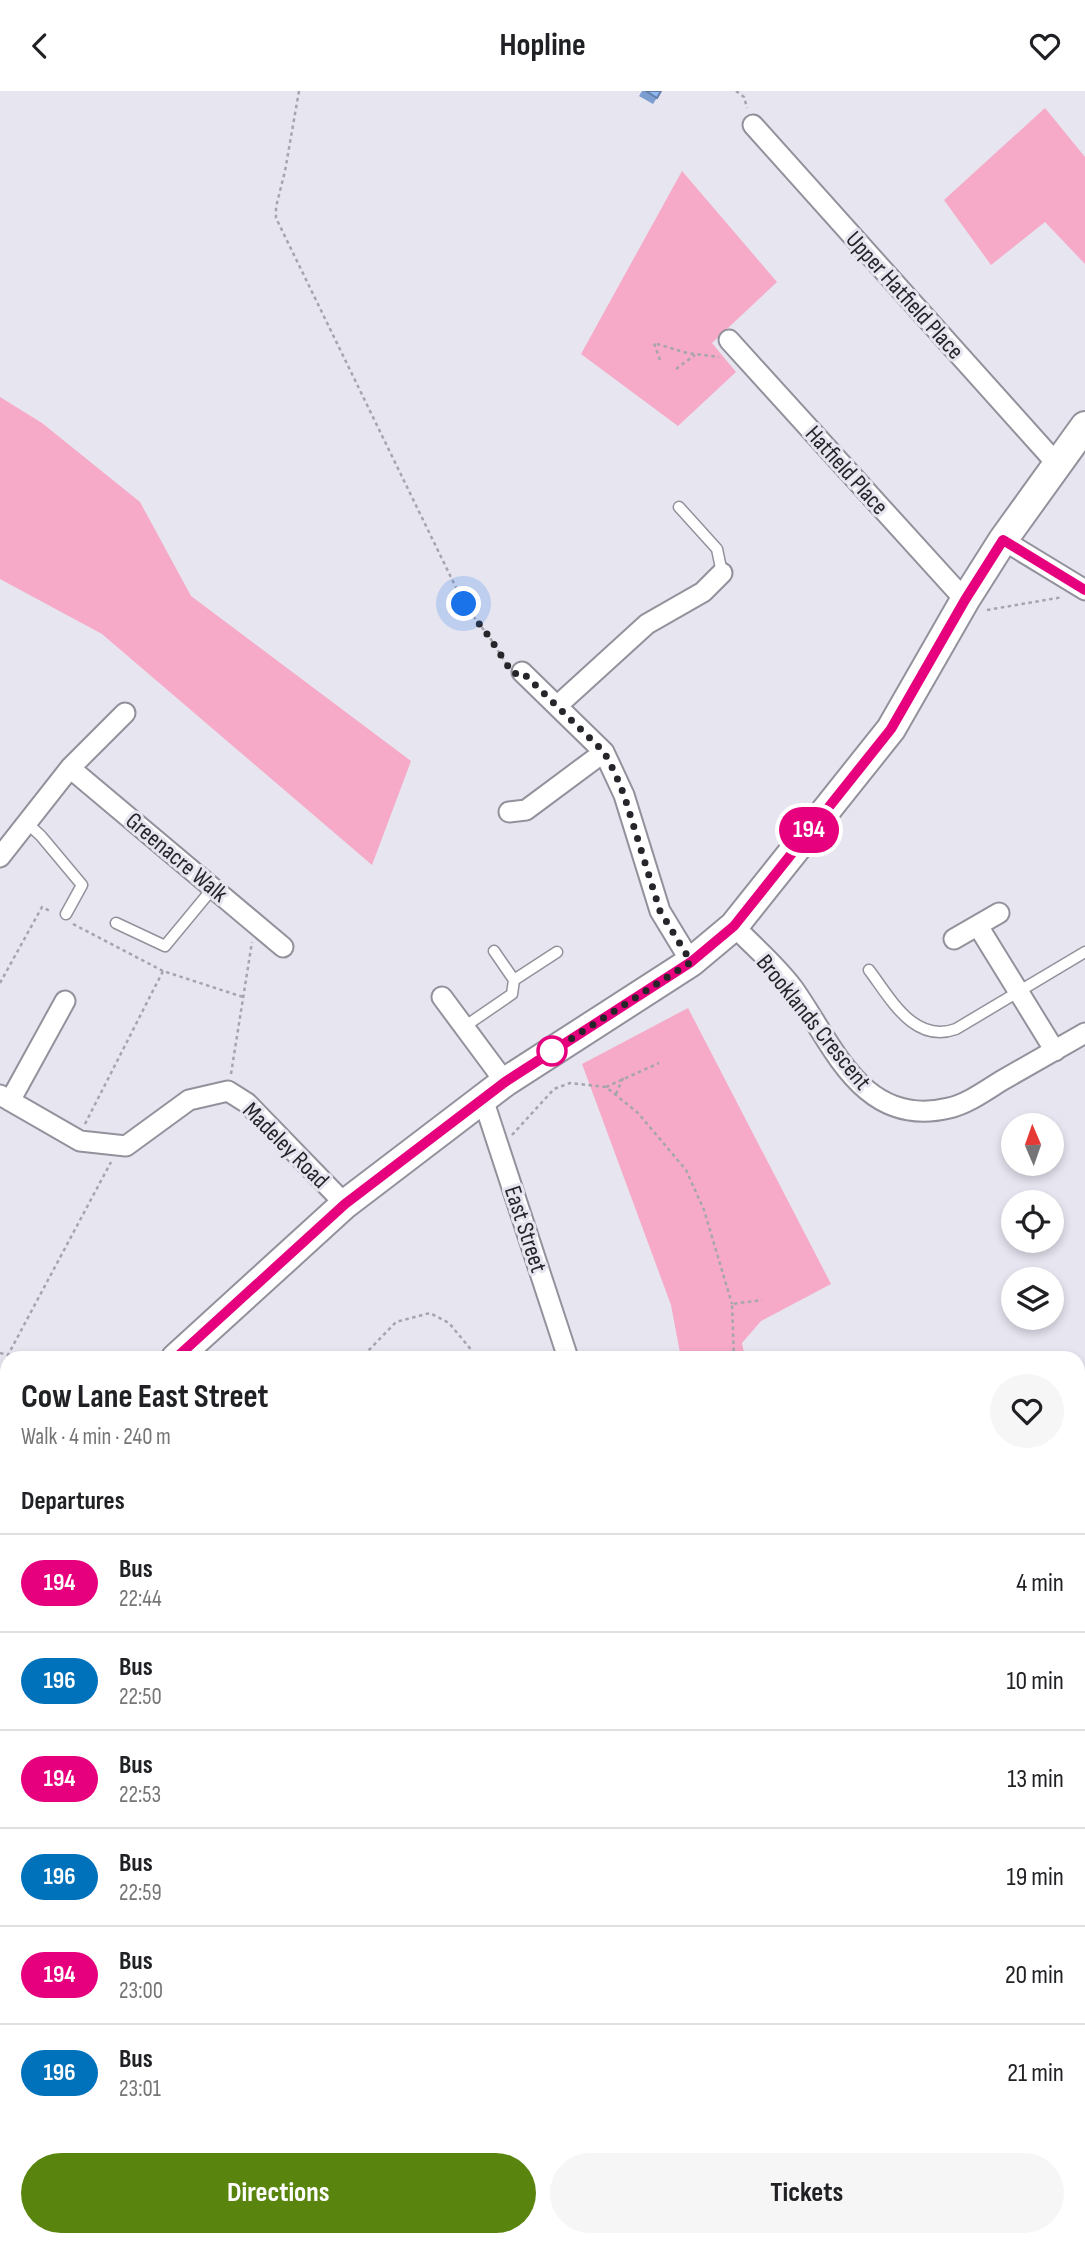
<!DOCTYPE html>
<meta charset="utf-8">
<style>
:root{--surface:#fff;--page:#f6f6f6;--text:#202124;--muted:#757577;--line:#e0e0e0;--accent:#59840e}
body{margin:0;font-family:"Sofia Sans Condensed",sans-serif;background:var(--page);color:var(--text);height:100vh;display:flex;flex-direction:column;font-size:26px;white-space:nowrap}
*{box-sizing:border-box;margin:0}
p{font-size:23px;color:var(--muted)}
.icon{flex:none;width:38px;height:38px;fill:none;stroke:currentColor;stroke-width:2;stroke-linecap:round;stroke-linejoin:round}
.map{position:relative;flex:1;overflow:hidden}
.details{position:absolute;left:0px;top:1260px;width:1085px;height:896px;display:flex;flex-direction:column;background:var(--surface);border-radius:21px 21px 0 0;box-shadow:0 4px 10px #0003}
.details>*{flex:none}
.badge{padding:0 14px;border-radius:23px;font-size:24px;line-height:46px}
.needle{width:46px;rotate:358deg}
.fabs{position:absolute;left:1001px;top:1022px;display:grid;gap:14px}
.fabs a{display:grid;place-items:center;width:63px;height:63px;border-radius:50%;background:var(--surface);box-shadow:0 4px 10px #0003;font-size:35px}
.you{position:absolute;width:35px;height:35px;margin:-18px;border:5px solid #fff;border-radius:50%;background:#1a73e8;box-shadow:0 0 0 10px #1a73e833}
.map>.badge{position:absolute;translate:-50% -50%;box-shadow:0 0 0 4px #fff}
h2{padding:0 21px;font-size:26px;line-height:63px}
.round{display:grid;place-items:center;flex:none;width:74px;height:74px;border-radius:37px;background:var(--page)}
.overview{display:flex;align-items:center;justify-content:space-between;height:119px;padding:0 21px}
h1{font-size:33px;font-weight:700;line-height:52px}
.primary-button{display:flex;gap:14px;margin-top:auto;padding:14px 21px}
.primary-button a{flex:1;height:80px;border-radius:42px;background:var(--accent);color:#fff;font-size:28px;font-weight:700;line-height:80px;text-align:center}
.primary-button a+a{background:var(--page);color:var(--text)}
ul{padding:0;list-style:none}
li{display:flex;align-items:center;gap:21px;height:98px;padding:0 21px;border-top:2px solid var(--line)}
li div{flex:1}
li b{display:block;font-size:26px}
li em{font-style:normal}
li .badge{min-width:77px;font-weight:700;text-align:center}
header{display:flex;justify-content:space-between;align-items:center;height:91px;padding:0 21px;background:var(--surface);font-size:32px;font-weight:700}
.map>svg:first-child{display:block}
</style>
<header><svg class="icon" aria-label="back" viewBox="0 0 24 24"><path d="M15 5l-7 7 7 7"/></svg>Hopline<svg class="icon" aria-label="heart" viewBox="0 0 24 24"><path d="M12 20l-8-8c-3-5 5-10 8-4 3-6 11-1 8 4z"/></svg></header>
<div class="map">
<svg width="1085" height="2156" viewBox="0 0 1085 2156">
<rect width="100%" height="100%" fill="#e6e5f0"/>
<path fill="#f6aac7" d="M1045,17L1085,66V173L1045,131L991,174L944,109Z
M682,80L777,191L712,252L736,281L678,335L581,263Z
M0,306L42,332L140,411L191,505L411,670L372,774L102,543L0,488Z
M688,917L831,1193L761,1230L742,1252L745,1267H681L671,1214L582,973Z
M477,2149H980V2156H475Z"/>
<g fill="none" stroke-linecap="round" stroke-linejoin="round">
<defs>
<path id="lane" d="M679,416L717,458L722,482
M27,732L41,745L82,794L66,823
M116,832L165,855L213,797
M494,860L514,889L557,861
M869,879C891,908 914,953 956,938L1085,861
M464,936L512,903L514,889"/>
<path id="street" d="M753,34L1057,373
M729,249L965,509
M1003,449L1085,499
M522,581L604,661L624,704L660,820L691,871
M557,615L647,533L703,501L722,482
M70,677L283,856
M509,721L526,719L604,661
M0,766L70,677L125,622
M734,835C753,855 776,874 793,897C833,953 862,1038 949,1017C967,1013 985,1000 1001,990C1029,974 1057,958 1085,942
M978,835L1055,960
M954,848L999,822
M442,906L505,991
M0,1004L80,1050L126,1055L189,1009L228,1000L247,1012L345,1113
M483,1008L568,1267
M10,1010L65,910
M0,1527L7,1539
M0,1891L3,1915L0,1925"/>
<path id="secondary" d="M176,1267L345,1113L505,991L691,871L734,835L891,638L965,509L1003,449L1085,335
M0,1408L7,1404"/>
</defs>
<use href="#lane" stroke="#93929c" stroke-width="13"/>
<use href="#street" stroke="#93929c" stroke-width="23"/>
<use href="#secondary" stroke="#93929c" stroke-width="32"/>
<path stroke="#a6a5ae" stroke-width="2.5" stroke-dasharray="3.5 3.5" stroke-linecap="butt" d="M299,0L285,80L276,116V127L464,513L490,547L507,574
M736,0L744,6L747,17
M660,269L654,252L687,262L719,266
M676,278L695,264
M987,519L1063,506
M73,833L163,880
M0,892L42,816L52,821
M231,983L252,851
M606,996L659,972
M616,1003L623,987
M85,1033L163,880L243,906
M512,1044L554,998L570,992L606,996L638,1022L686,1079L704,1119L732,1213
M0,1262L8,1264L111,1071
M357,1267L370,1258L396,1231L430,1222L449,1232L478,1267
M734,1267L732,1213L762,1209
M0,1284L8,1264
M0,1359L7,1369
M452,2156L455,2149"/>
<use href="#lane" stroke="#fff" stroke-width="10"/>
<use href="#street" stroke="#fff" stroke-width="19"/>
<use href="#secondary" stroke="#fff" stroke-width="28"/>
</g>
<path fill="#7b9dd0" d="M642,0H661L653,13L639,5Z"/>
<path fill="#8fb7f2" stroke="#6480a9" stroke-width="2" d="M646,0H661L657,7Z"/>
<g fill="none" stroke-linecap="round" stroke-linejoin="round">
<defs>
<path id="line" d="M176,1267L345,1113L505,991L691,871L734,835L891,638L965,509L1003,449L1085,499"/>
</defs>
<use href="#line" stroke="#fff" stroke-width="16"/>
<use href="#line" stroke="#e6007e" stroke-width="10"/>
<path stroke="#26262a" stroke-width="7" stroke-dasharray="0 12.6" d="M464,513L490,547L513,583L522,581L604,661L615,682L624,704L660,820L691,871L552,960"/>
</g>
<circle fill="#fff" stroke="#e6007e" stroke-width="3.5" cx="552" cy="960" r="14"/>
<g text-anchor="middle" stroke-width="6" stroke-linejoin="round" paint-order="stroke">
<g font-size="24" fill="#26262a" stroke="#e6e5f0">
<text transform="translate(905 204) rotate(48)" y="8">Upper Hatfield Place</text>
<text transform="translate(847 379) rotate(48)" y="8">Hatfield Place</text>
<text transform="translate(177 766) rotate(40)" y="8">Greenacre Walk</text>
<text transform="translate(814 931) rotate(51)" y="8">Brooklands Crescent</text>
<text transform="translate(286 1054) rotate(45)" y="8">Madeley Road</text>
<text transform="translate(526 1138) rotate(72)" y="8">East Street</text>
</g>
</g>
</svg>
<div class="fabs">
<a><svg class="needle" viewBox="-14 -14 28 28"><path d="M0-13l5 13h-10z" fill="#e53935"/><path d="M0 13l5-13h-10z" fill="#757577"/></svg></a>
<a><svg class="icon" aria-label="locate" viewBox="0 0 24 24"><circle cx="12" cy="12" r="6"/><path d="M12 2v4M12 18v4M2 12h4M18 12h4"/></svg></a>
<a><svg class="icon" aria-label="layers" viewBox="0 0 24 24"><path d="M12 4l9 5-9 5-9-5zM3 14l9 5 9-5"/></svg></a>
</div>
<div class="you" style="left:464px;top:513px"></div>
<b class="badge" style="left:809px;top:739px;background:#e6007e;color:#fff">194</b>
<section class="details">
<div class="overview"><div><h1>Cow Lane East Street</h1><p>Walk · 4 min · 240 m</p></div><a class="round"><svg class="icon" aria-label="heart" viewBox="0 0 24 24"><path d="M12 20l-8-8c-3-5 5-10 8-4 3-6 11-1 8 4z"/></svg></a></div>
<h2>Departures</h2>
<ul>
<li><span class="badge" style="background:#e6007e;color:#fff">194</span><div><b>Bus</b><p>22:44</p></div><em>4 min</em></li>
<li><span class="badge" style="background:#0072bc;color:#fff">196</span><div><b>Bus</b><p>22:50</p></div><em>10 min</em></li>
<li><span class="badge" style="background:#e6007e;color:#fff">194</span><div><b>Bus</b><p>22:53</p></div><em>13 min</em></li>
<li><span class="badge" style="background:#0072bc;color:#fff">196</span><div><b>Bus</b><p>22:59</p></div><em>19 min</em></li>
<li><span class="badge" style="background:#e6007e;color:#fff">194</span><div><b>Bus</b><p>23:00</p></div><em>20 min</em></li>
<li><span class="badge" style="background:#0072bc;color:#fff">196</span><div><b>Bus</b><p>23:01</p></div><em>21 min</em></li>
</ul>
<div class="primary-button"><a>Directions</a><a>Tickets</a></div>
</section>
</div>
